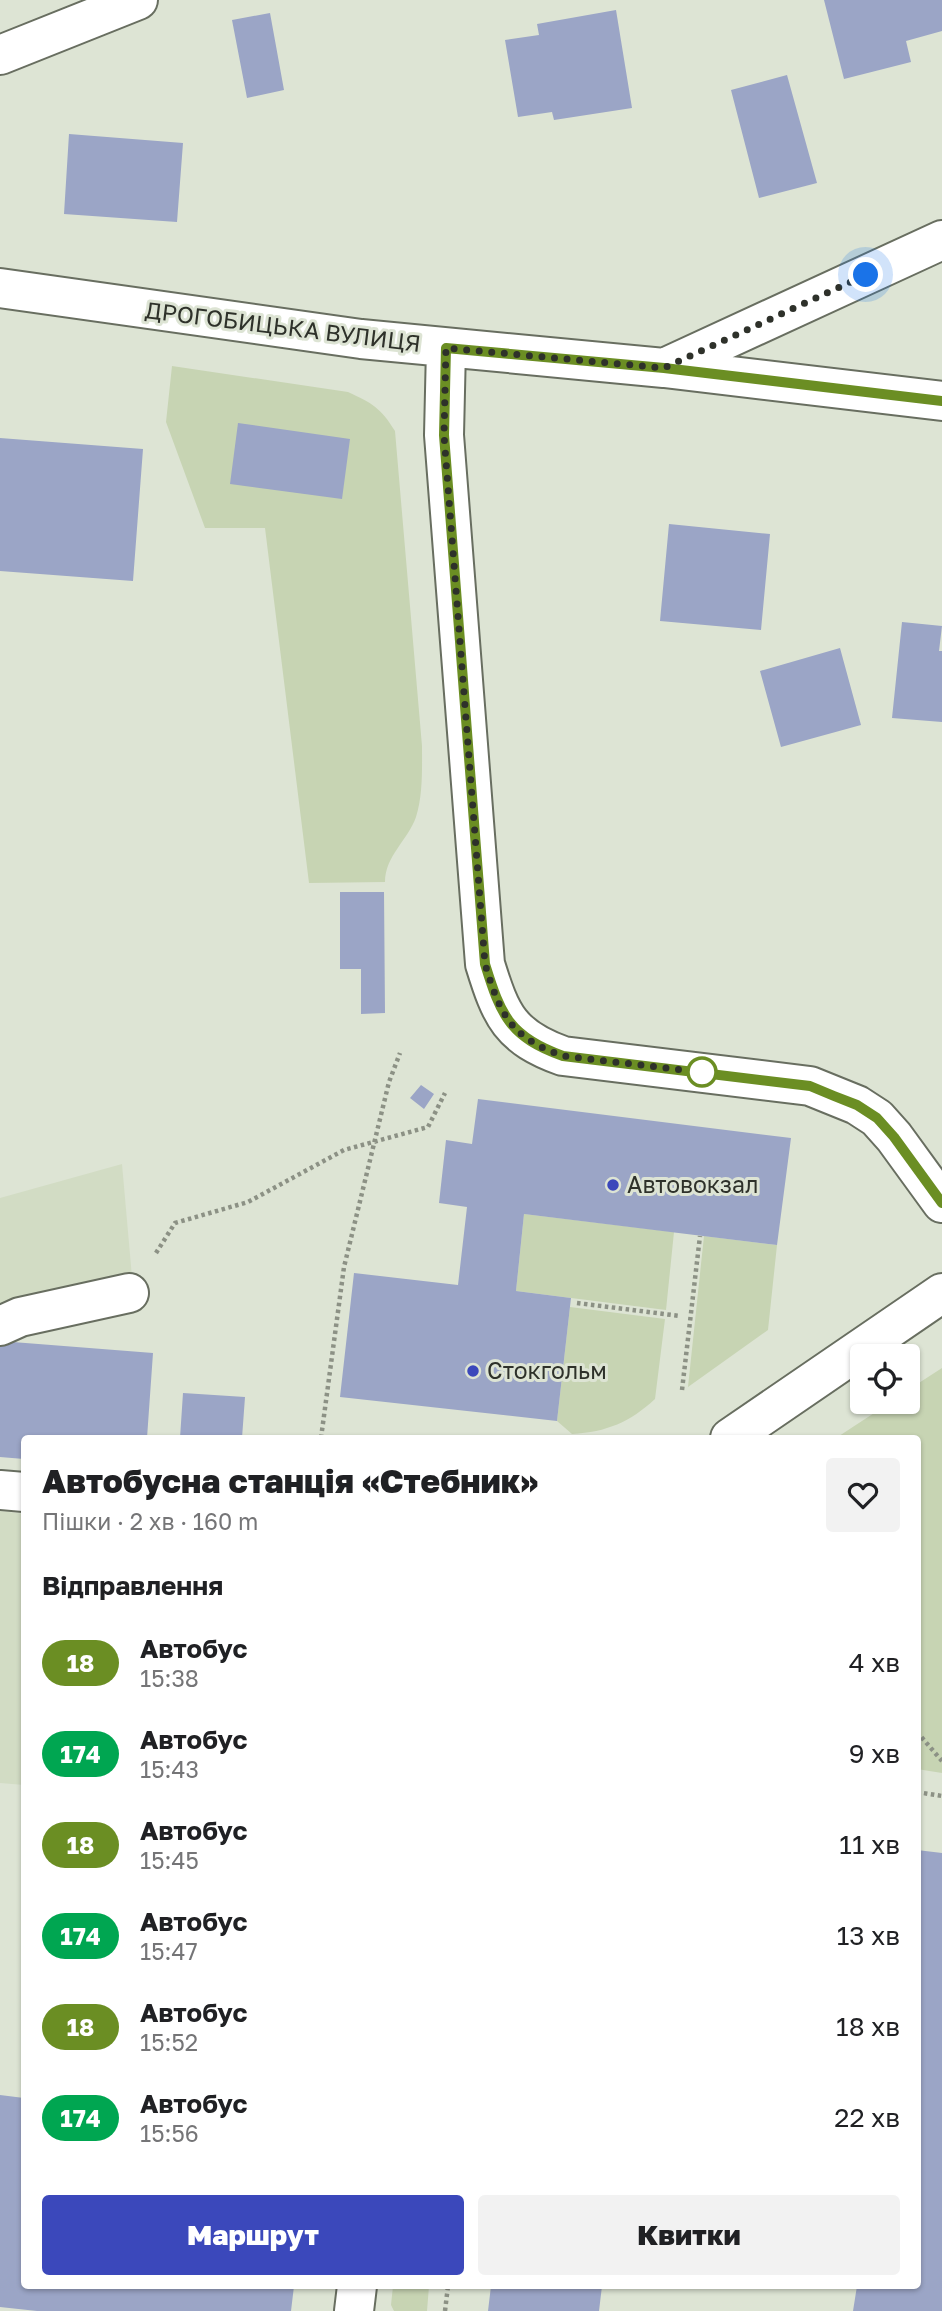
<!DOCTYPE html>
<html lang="uk">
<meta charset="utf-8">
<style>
:root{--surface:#fff;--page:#f2f2f2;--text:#202124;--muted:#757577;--accent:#3b48bb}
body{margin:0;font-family:"Golos Text",sans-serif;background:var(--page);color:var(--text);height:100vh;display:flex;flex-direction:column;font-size:26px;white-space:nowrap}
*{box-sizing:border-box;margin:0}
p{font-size:23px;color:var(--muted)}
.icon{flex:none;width:38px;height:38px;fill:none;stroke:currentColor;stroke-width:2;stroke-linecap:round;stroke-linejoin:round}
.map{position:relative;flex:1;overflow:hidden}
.side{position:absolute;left:21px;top:1435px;width:900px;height:854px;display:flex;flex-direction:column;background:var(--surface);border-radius:7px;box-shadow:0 2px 5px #0004}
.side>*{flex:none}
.badge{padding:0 14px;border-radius:23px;font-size:24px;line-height:46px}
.controls{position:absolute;left:850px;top:1344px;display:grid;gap:14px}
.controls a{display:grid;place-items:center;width:70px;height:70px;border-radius:7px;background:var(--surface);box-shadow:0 2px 5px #0004;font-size:35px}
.you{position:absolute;width:35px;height:35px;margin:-18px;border:5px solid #fff;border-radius:50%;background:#1a73e8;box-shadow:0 0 0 10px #1a73e833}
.map>.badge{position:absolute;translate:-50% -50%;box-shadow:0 0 0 4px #fff}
h2{padding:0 21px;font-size:26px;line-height:63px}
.round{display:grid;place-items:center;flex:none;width:74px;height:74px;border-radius:7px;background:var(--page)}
.summary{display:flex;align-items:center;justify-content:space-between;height:119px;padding:0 21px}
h1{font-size:33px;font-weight:800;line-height:52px}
.action{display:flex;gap:14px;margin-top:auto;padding:14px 21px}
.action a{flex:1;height:80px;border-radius:7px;background:var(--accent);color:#fff;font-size:28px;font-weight:800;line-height:80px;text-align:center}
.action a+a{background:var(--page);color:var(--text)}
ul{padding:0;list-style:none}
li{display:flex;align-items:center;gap:21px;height:91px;padding:0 21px}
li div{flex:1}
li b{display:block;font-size:26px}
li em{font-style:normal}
li .badge{min-width:77px;font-weight:700;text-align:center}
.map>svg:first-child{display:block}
</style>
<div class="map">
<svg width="942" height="2311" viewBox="0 0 942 2311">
<rect width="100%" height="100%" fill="#dde4d4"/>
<path fill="#d2dcc4" d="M122,1164L132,1277L0,1312V1198Z
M0,1511L24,1514V1785L0,1783Z"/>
<path fill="#c7d4b3" d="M172,366L348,392C372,403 381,408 395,431L422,746C422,768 423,795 416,817C408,840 385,856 385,882L309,883L265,528H205L166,422Z
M524,1214L674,1232L666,1310L516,1291Z
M704,1236L777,1245L768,1330L688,1387Z
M570,1307L665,1319L655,1399C630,1422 607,1432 572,1434L557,1421Z
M942,1368V1773L917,1769V1438H836L891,1402H908V1390Z
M393,2286H429L427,2311H394L391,2305Z"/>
<path fill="#9ba5c6" d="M824,0H942V31L906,41L911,62L844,79Z
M616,10L632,108L554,120L552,112L518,117L505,40L539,35L537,24Z
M270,13L284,90L247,98L232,20Z
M787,75L817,183L759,198L731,90Z
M69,134L183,143L177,222L64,214Z
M238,423L350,439L342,499L230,484Z
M0,438L143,449L133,581L0,571Z
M669,524L770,534L761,630L660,621Z
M902,622L942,626L939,651H942V722L892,718Z
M840,648L861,725L781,747L760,671Z
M340,892H384L385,1013L361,1014V969H340Z
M421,1085L434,1094L424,1109L410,1098Z
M478,1099L791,1138L777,1245L524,1214L516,1291L571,1298L557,1421L340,1397L354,1273L458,1285L467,1207L439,1203L446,1140L472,1144Z
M0,1341L153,1353L147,1438H24V1459L0,1457Z
M183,1393L245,1397L242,1438H180Z
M917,1850L942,1853V2311H853L857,2286H917Z
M0,2095L24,2098V2286H294L291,2311H37L0,2307Z
M491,2286H602L599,2311H488Z"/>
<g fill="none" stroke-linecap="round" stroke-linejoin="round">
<defs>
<path id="minor" d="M0,55L138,0
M0,288L361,339L664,368L942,401
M446,348L444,435L485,964C501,1016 510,1037 563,1056L810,1086L857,1105L877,1118L894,1137L942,1203
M664,368L942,240
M0,1326L20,1317L129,1293
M730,1438L942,1293
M0,1490L24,1492
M354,2311L357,2286"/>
</defs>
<use href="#minor" stroke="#686e60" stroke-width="42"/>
<path stroke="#8c9185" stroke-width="4.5" stroke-dasharray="3.5 3.5" stroke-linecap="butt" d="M156,1253L175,1223L248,1202L344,1150L428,1127L445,1093
M577,1303L680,1316
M682,1390L700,1236
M321,1438L344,1267L389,1082L400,1053
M917,1732L942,1761
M917,1792L942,1796
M445,2311L448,2286"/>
<use href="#minor" stroke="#fff" stroke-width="38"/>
</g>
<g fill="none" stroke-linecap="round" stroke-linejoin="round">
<defs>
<path id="line" d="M942,401L664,368L446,348L444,435L485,964C501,1016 510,1037 563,1056L810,1086L834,1096L857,1105L877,1118L894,1137L942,1203"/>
</defs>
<use href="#line" stroke="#fff" stroke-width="16"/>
<use href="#line" stroke="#6b8e23" stroke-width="10"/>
<path stroke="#2e312a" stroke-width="7" stroke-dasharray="0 12.6" d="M702,1072L709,1073L563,1056C510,1037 501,1016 485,964L444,435L446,348L664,368L866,275"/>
</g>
<circle fill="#fff" stroke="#6b8e23" stroke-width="3.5" cx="702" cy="1072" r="14"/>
<g fill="#3b48bb" stroke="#dde4d4" stroke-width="2.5">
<circle cx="613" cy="1185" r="7"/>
<circle cx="473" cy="1371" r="7"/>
</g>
<g text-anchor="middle" stroke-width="6" stroke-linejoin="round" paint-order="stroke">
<g font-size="23" fill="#2e312a" stroke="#dde4d4">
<text transform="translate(283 327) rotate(7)" y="8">ДРОГОБИЦЬКА ВУЛИЦЯ</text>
</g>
<g font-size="23" fill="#2e312a" stroke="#dde4d4" text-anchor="start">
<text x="627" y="1193">Автовокзал</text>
<text x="487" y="1379">Стокгольм</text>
</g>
</g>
</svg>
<div class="controls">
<a><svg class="icon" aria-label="locate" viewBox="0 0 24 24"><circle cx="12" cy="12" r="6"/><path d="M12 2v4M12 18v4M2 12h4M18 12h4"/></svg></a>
</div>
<div class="you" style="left:866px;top:275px"></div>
<section class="side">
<div class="summary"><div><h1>Автобусна станція «Стебник»</h1><p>Пішки · 2 хв · 160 m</p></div><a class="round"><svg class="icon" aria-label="heart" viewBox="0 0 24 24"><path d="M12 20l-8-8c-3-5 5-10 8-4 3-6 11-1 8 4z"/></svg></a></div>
<h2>Відправлення</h2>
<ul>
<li><span class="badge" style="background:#6b8e23;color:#fff">18</span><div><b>Автобус</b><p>15:38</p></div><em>4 хв</em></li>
<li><span class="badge" style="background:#00a651;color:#fff">174</span><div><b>Автобус</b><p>15:43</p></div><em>9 хв</em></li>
<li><span class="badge" style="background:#6b8e23;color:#fff">18</span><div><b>Автобус</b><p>15:45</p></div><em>11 хв</em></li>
<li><span class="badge" style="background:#00a651;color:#fff">174</span><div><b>Автобус</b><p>15:47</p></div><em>13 хв</em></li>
<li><span class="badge" style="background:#6b8e23;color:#fff">18</span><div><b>Автобус</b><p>15:52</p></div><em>18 хв</em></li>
<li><span class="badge" style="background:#00a651;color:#fff">174</span><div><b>Автобус</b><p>15:56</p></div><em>22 хв</em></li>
</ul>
<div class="action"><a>Маршрут</a><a>Квитки</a></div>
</section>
</div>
